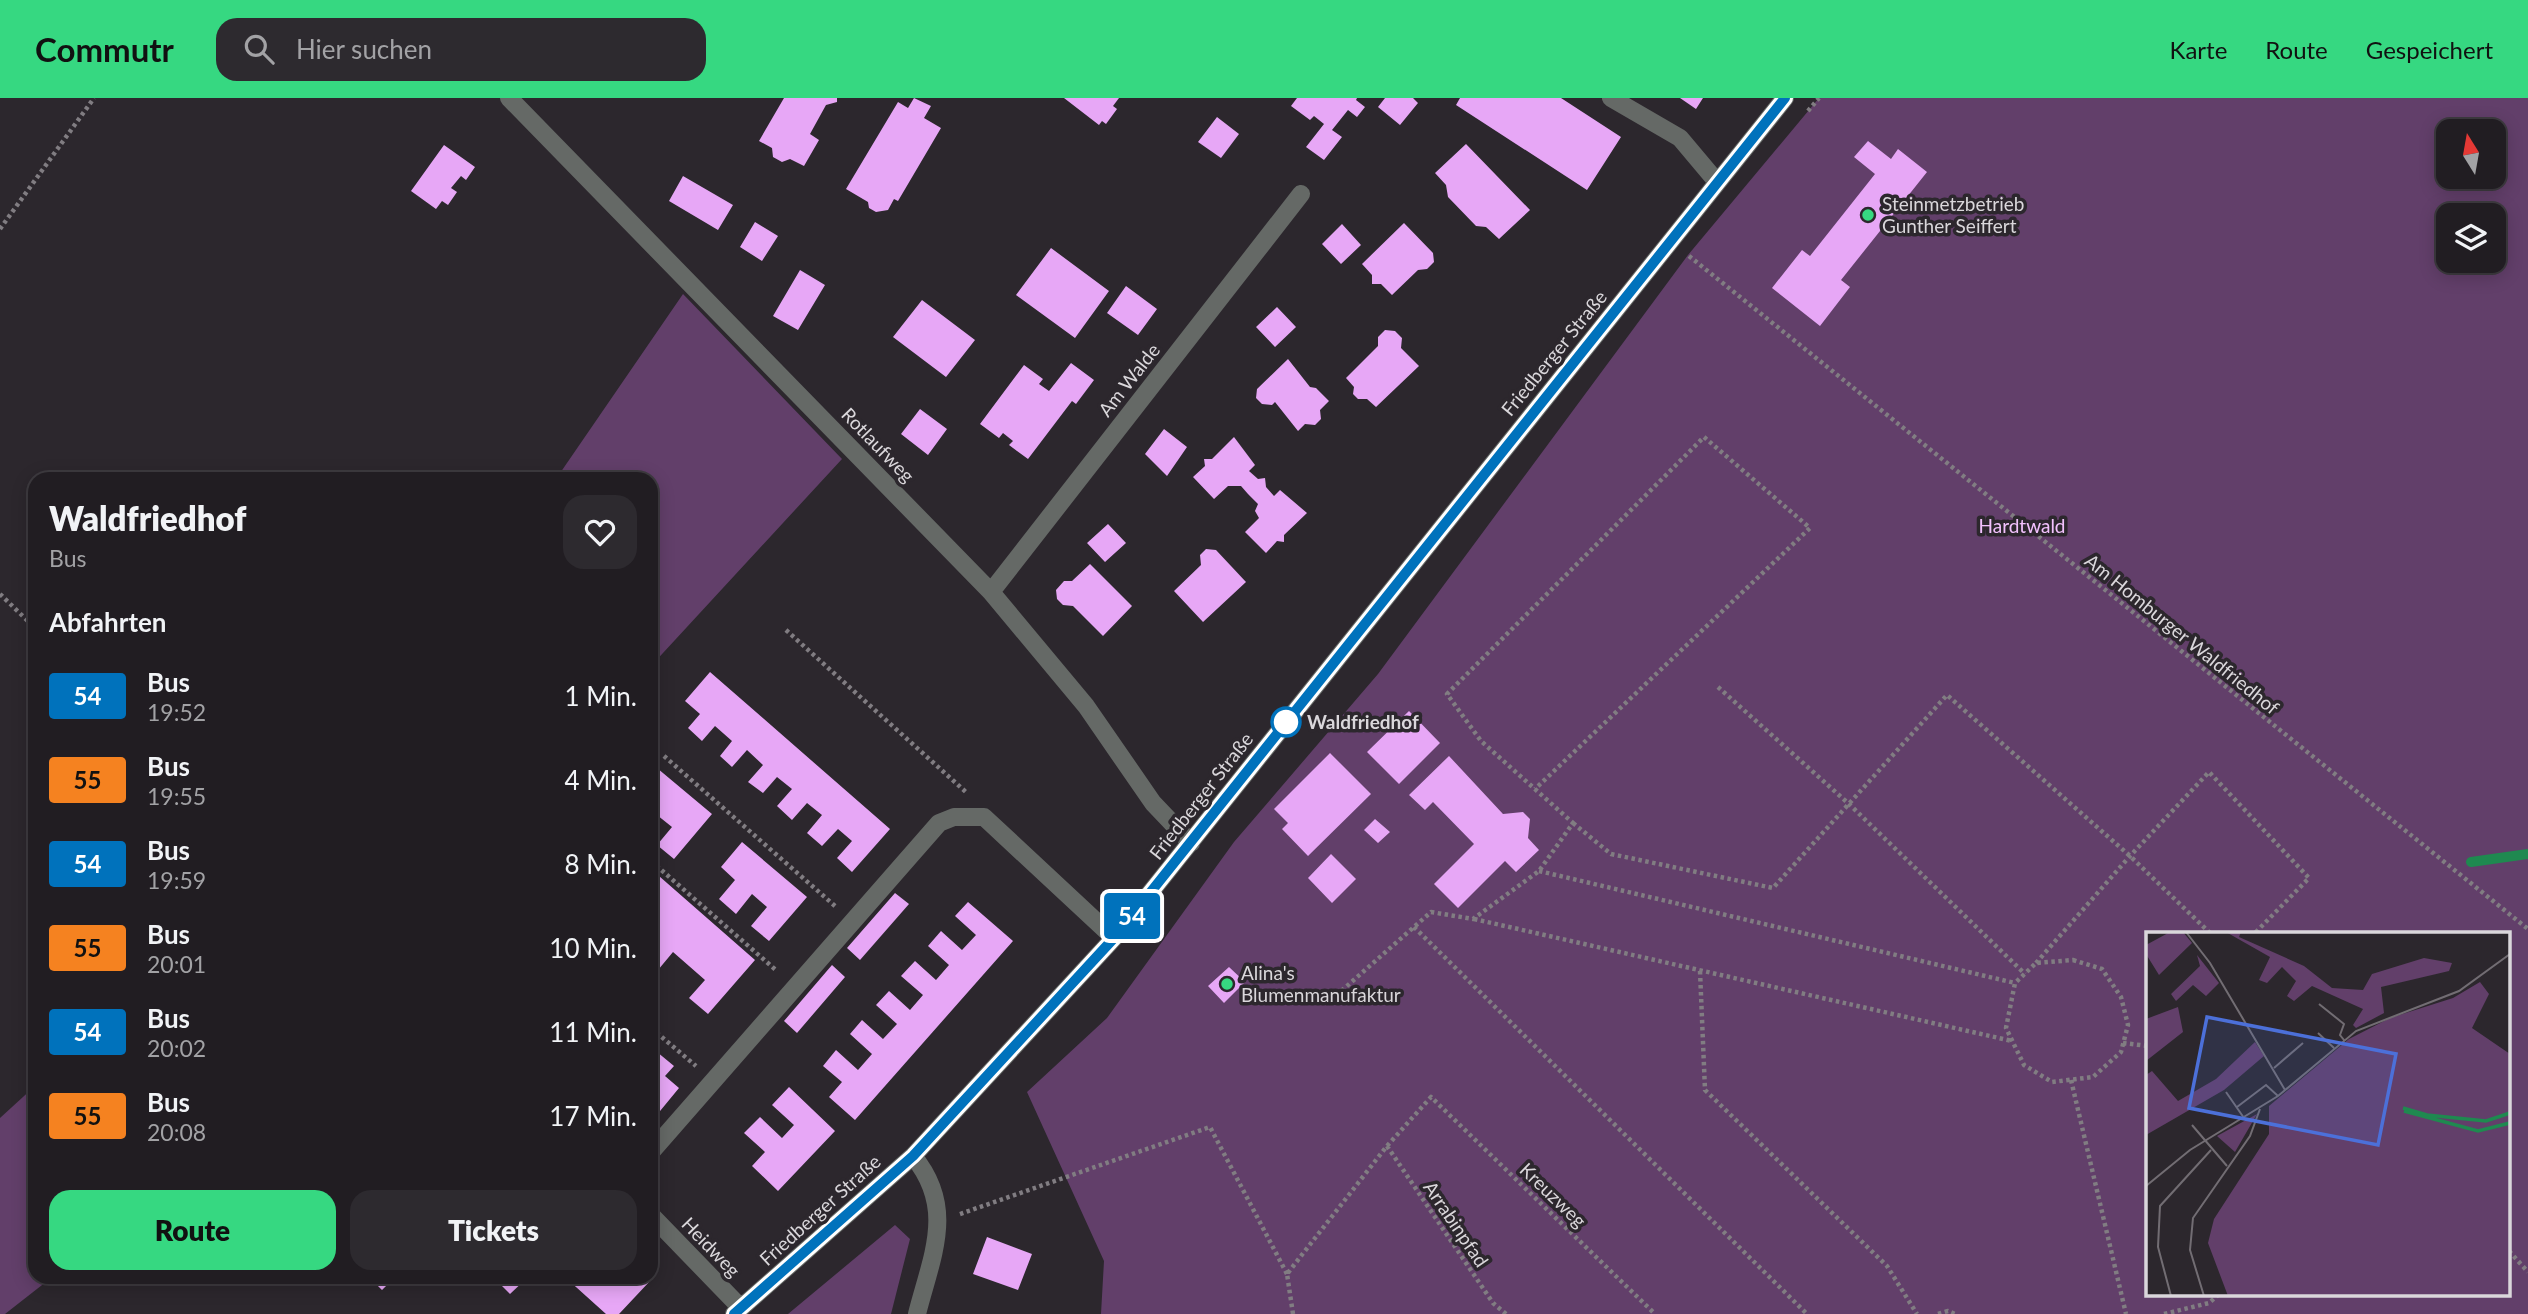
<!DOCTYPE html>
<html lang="de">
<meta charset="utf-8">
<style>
:root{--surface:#211d22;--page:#2d2a2f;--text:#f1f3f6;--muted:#a2a2a5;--line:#3e3b40;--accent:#36d881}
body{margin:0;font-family:Lato,sans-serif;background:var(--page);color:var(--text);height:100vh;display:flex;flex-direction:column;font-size:26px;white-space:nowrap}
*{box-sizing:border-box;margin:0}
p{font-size:23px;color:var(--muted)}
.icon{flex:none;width:38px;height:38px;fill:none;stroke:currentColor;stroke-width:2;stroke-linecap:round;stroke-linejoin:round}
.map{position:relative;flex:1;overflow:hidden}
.side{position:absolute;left:28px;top:374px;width:630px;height:812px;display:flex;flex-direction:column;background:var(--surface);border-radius:21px;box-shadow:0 4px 18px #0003,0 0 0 2px var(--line)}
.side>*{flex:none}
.badge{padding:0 14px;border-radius:5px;font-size:24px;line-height:46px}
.needle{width:46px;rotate:349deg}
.buttons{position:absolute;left:2436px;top:21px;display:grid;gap:14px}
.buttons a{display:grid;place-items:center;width:70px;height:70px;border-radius:14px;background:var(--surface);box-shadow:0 4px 18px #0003,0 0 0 2px var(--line);font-size:35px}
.map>.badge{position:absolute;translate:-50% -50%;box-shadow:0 0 0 4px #fff}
h2{padding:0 21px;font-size:26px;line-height:63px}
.round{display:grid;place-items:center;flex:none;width:74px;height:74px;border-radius:21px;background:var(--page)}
.head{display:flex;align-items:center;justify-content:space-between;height:119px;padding:0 21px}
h1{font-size:33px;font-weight:800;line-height:52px}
.action{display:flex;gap:14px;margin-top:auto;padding:14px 21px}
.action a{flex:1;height:80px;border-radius:21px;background:var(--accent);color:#111;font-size:28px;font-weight:800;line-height:80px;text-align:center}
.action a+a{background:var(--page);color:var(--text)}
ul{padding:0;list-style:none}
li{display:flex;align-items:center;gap:21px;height:84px;padding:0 21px}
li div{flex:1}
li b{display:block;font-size:26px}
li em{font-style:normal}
li .badge{min-width:77px;font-weight:700;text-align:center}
header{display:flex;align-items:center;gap:42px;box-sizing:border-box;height:98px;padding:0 35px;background:var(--accent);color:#111}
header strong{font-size:33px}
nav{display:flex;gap:38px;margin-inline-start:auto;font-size:24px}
.search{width:490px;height:63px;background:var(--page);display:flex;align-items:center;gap:18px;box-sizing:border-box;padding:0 24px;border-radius:21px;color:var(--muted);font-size:26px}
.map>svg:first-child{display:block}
</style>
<header>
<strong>Commutr</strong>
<div class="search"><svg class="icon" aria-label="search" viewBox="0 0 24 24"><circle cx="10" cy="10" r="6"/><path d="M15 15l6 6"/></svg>Hier suchen</div>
<nav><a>Karte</a><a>Route</a><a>Gespeichert</a></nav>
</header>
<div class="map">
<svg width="2528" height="1216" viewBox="0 0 2528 1216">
<rect width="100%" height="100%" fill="#2c272d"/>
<path fill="#623f6a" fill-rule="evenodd" d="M1819,0H2528V1216H1101L1104,1163L1027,994L1107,920L1234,744L1378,576L1688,157ZM2448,33H2494V79H2448ZM2448,117H2494V163H2448ZM2148,836H2509V1197H2148Z
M683,196L842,361L651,568V382L556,381Z
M35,988V1180H51L5,1216H0V1020Z
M895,1127L910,1141L891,1216H788Z"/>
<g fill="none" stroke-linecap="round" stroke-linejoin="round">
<path stroke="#1f8950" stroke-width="10" d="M2471,764L2528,756"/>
</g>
<path fill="#e7a7f6" d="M784,0H837V4L826,7L810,36L819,42L804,68L790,61L782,64L773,59L772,50L759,43Z
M914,0L931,8L924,20L941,30L898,103L894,101L888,112L876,114L869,110L868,104L846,91L898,4L908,10Z
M1064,0H1119L1113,8L1117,11L1106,26L1102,23L1099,27Z
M1297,0H1357L1356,2L1365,9L1357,19L1348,12L1332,32L1342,39L1324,62L1306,49L1324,26L1314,18L1310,22L1291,8Z
M1385,0H1413L1418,5L1400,27L1378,9Z
M1460,0H1561L1621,39L1587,92L1456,7Z
M1680,0H1703L1696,11Z
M1217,19L1239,36L1221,60L1198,44Z
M1868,43L1891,61L1898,51L1927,74L1841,182L1850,189L1820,228L1772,190L1802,152L1810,158L1875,76L1854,59Z
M1466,46L1530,112L1499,141L1486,129L1476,128L1448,99L1446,87L1435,75Z
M444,47L475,69L466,82L461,78L451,90L457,94L448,107L442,103L436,111L411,93Z
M683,78L733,107L718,132L669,103Z
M755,124L778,138L762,163L740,149Z
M1404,125L1433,155L1434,164L1427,171L1418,172L1392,197L1381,186H1372V177L1362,166Z
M1342,126L1361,147L1341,166L1322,146Z
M1051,150L1109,193L1075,240L1016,197Z
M800,172L825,187L798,232L773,218Z
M1126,188L1157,211L1138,237L1107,215Z
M922,202L975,242L946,279L893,239Z
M1277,209L1296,229L1275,249L1256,229Z
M1385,232L1395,233L1402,240L1401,250L1419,268L1376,309L1367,301H1358L1353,296L1354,289L1346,280L1378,248V239Z
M1288,261L1310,289L1316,290L1329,303L1320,312L1321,321L1315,327L1305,326L1298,333L1275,304L1272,307L1262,306L1256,300L1257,291Z
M1071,265L1094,282L1076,306L1072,303L1028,361L1009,347L1013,343L1003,335L999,340L980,326L1024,267L1043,281L1039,286L1049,293Z
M920,311L947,331L928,357L901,336Z
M1164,331L1187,349L1167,378L1145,356Z
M1234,339L1255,367L1249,373L1258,381L1265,380L1266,389L1274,398L1280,392L1307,415L1284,437V444L1277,443L1266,455L1245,434L1259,420L1255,413L1258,406L1248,396L1241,388H1228L1214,401L1193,379L1205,368L1204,361H1212Z
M1108,426L1126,445L1105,464L1087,445Z
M1206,451L1216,452L1246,484L1203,524L1174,493L1201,467L1200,457Z
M1090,466L1132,508L1103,538L1073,508L1063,507L1057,501L1056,492L1064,483H1072Z
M710,574L890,731L852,774L837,760L852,743L838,731L822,748L807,735L822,717L807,705L792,722L777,708L792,691L777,679L763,695L748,684L763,667L747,652L732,669L720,658L732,643L715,628L702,643L688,630L700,616L685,603Z
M1409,613L1440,645L1399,686L1367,654Z
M1330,655L1371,696L1308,758L1282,731L1288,725L1274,711Z
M1449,658L1503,716L1523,714L1530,721L1528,740L1539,752L1516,774L1505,763L1458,810L1434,786L1474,746L1433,704L1425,712L1409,697Z
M651,665L712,716L674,761L657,747L672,729L657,717L651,723Z
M1375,721L1390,734L1378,745L1364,732Z
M742,744L807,799L769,843L751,828L767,809L752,796L736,816L719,801L735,782L721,769Z
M1331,756L1356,781L1332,805L1308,780Z
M651,771L755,862L708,916L689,900L705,882L673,854L658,872L651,866V841L656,835L651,831Z
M895,795L909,806L860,862L847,850Z
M968,804L1013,843L855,1022L829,999L842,984L823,968L836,952L858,972L872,956L850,936L862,922L883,941L897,926L876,907L889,893L910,912L923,897L901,878L915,863L936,882L949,867L928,848L941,833L962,852L976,837L955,818Z
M832,867L845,879L797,935L784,923Z
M1229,869L1245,884L1224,905L1208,888Z
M651,949L674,968L665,978L679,990L651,1024Z
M789,989L835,1033L778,1093L752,1068L765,1054L744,1035L760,1019L782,1040L794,1027L772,1007Z
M987,1139L1032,1156L1018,1192L973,1176Z
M370,1180H394L382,1192Z
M494,1180H527L510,1196Z
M566,1180H646L650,1183L619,1216H606Z"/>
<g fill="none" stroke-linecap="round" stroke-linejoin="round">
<path stroke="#817d82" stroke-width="4.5" stroke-dasharray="3.5 3.5" stroke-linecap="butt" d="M1808,13L1819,0
M0,131L94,0
M1689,158L2528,831
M0,496L35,530
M786,532L967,695
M1718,589L1849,706L2025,876
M664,658L835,808
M1573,725L1611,756L1773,790L1947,597L2130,758L2211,836
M651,763L777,873
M1539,773L2015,885
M1474,821L2012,943
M1414,829L1807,1216
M2073,862L2102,871L2121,899L2128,927L2121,954L2093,979L2052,984L2024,967L2006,930L2015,885L2036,865Z
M2036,865L2130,758L2209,674L2309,780L2254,836
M1700,873L1705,992L1887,1168L1917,1216
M1331,902L1431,814L1473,821L1539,773L1573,725L1481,643L1447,596L1704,339L1810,430L1535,691
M651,930L696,968
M2123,945L2148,948
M2071,982L2126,1216
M1387,1048L1493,1205L1506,1216
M960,1116L1210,1029L1287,1176
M2509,1153L2528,1174
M1293,1216L1287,1176L1387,1048L1431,999L1655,1216
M1938,1216L1948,1213L1955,1216
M2164,1216L2209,1205L2218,1197"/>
<path stroke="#656966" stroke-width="18" d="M509,0L991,494L1086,608L1153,705L1191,745
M1611,0L1680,40L1717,84
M991,494L1301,96
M651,1054L939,725L954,719H984L1114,840
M913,1058C956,1110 932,1157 917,1216
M651,1117L741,1210
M734,1216L913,1058L1114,840L1785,0"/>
</g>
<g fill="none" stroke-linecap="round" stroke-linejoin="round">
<defs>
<path id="line" d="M734,1216L913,1058L1114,840L1785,0"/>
</defs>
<use href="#line" stroke="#fff" stroke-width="16"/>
<use href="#line" stroke="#0072bc" stroke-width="10"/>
</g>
<g fill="#36d881" stroke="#2c272d" stroke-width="2.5">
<circle cx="1868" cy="117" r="7"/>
<circle cx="1227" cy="886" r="7"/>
</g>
<circle fill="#fff" stroke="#0072bc" stroke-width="3.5" cx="1286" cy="624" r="14"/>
<g text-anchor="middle" stroke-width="7" stroke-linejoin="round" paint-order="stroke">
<g font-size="19" fill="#dad7db" stroke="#2c272d" text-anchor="start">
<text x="1882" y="113">Steinmetzbetrieb<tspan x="1882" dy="22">Gunther Seiffert</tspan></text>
<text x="1241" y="882">Alina's<tspan x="1241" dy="22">Blumenmanufaktur</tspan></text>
</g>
<g font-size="19" fill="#dad7db" stroke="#2c272d">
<text transform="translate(1554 255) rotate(-51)" y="7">Friedberger Straße</text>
<text transform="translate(1129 282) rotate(-52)" y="7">Am Walde</text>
<text transform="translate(878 347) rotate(46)" y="7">Rotlaufweg</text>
<text transform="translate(2182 536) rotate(39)" y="7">Am Homburger Waldfriedhof</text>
<text transform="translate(1201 698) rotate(-52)" y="7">Friedberger Straße</text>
<text transform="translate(1553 1097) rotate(44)" y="7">Kreuzweg</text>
<text transform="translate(820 1112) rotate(-42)" y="7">Friedberger Straße</text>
<text transform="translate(1456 1126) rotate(56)" y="7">Arrabinpfad</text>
<text transform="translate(711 1149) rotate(46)" y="7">Heidweg</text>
</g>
<g font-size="19" fill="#f2c1fd" stroke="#2c272d">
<text x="2022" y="435">Hardtwald</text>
</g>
<g font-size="19" font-weight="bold" fill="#dad7db" stroke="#2c272d" text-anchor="start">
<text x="1307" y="631">Waldfriedhof</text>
</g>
</g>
<g transform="translate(2146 834)">
<rect width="364" height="364" fill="#2c272d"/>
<path d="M24,0H37L46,11L13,43L0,22V13ZM80,0H95L93,5L158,34L186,56L217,58L226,42L278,26L306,31L303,39L235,55L238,81L210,96L207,93L217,77L166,54L148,69L141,64L150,49L136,35L121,51L113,48L124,25ZM51,23L73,51L60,64L47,53L30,69L25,62L54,34ZM334,50L343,62L326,96L364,122V364H82L62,311L68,287L123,202V174L203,107L244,86L307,66ZM32,75L37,100L0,129V87ZM109,110L118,124L78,158L0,203V143L6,139L32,169L70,147ZM111,182L89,220L71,204Z" fill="#623f6a"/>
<path fill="none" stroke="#1f8950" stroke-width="3.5" d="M257,176L281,183L340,189L364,181M258,179L332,199L364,191"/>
<path fill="none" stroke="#726d73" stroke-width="2" d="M40,0L64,31L139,158M173,72L198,92L194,103L198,108M172,101L188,116M128,136L157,111M80,160L98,186M91,175L120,153L132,164M46,193L81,234M0,254L44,218L132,164L210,99L313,59L364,22M25,364L12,315L14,274L65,218M58,364L44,318L47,286L104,204L114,177"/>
<path fill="#4c70d9" fill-opacity="0.15" stroke="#4c70d9" stroke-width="3.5" d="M61,85L250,122L232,213L43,176Z"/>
<rect width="364" height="364" fill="none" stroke="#dad7db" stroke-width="3.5"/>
</g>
</svg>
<div class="buttons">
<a><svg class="needle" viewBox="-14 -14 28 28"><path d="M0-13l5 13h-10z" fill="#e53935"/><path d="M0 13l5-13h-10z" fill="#a2a2a5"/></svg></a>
<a><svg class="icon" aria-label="layers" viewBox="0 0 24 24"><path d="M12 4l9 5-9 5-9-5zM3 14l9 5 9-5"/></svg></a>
</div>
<b class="badge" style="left:1132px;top:818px;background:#0072bc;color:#fff">54</b>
<section class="side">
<div class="head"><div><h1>Waldfriedhof</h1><p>Bus</p></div><a class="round"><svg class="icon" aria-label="heart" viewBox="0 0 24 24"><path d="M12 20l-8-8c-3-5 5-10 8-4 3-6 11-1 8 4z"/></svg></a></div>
<h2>Abfahrten</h2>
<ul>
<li><span class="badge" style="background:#0072bc;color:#fff">54</span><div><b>Bus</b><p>19:52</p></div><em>1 Min.</em></li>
<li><span class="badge" style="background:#f58220;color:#111">55</span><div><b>Bus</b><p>19:55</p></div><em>4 Min.</em></li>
<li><span class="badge" style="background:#0072bc;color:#fff">54</span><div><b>Bus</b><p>19:59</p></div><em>8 Min.</em></li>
<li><span class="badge" style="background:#f58220;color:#111">55</span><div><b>Bus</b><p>20:01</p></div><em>10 Min.</em></li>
<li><span class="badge" style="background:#0072bc;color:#fff">54</span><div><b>Bus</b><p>20:02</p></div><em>11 Min.</em></li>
<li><span class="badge" style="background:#f58220;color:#111">55</span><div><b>Bus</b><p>20:08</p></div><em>17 Min.</em></li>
</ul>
<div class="action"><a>Route</a><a>Tickets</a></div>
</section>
</div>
